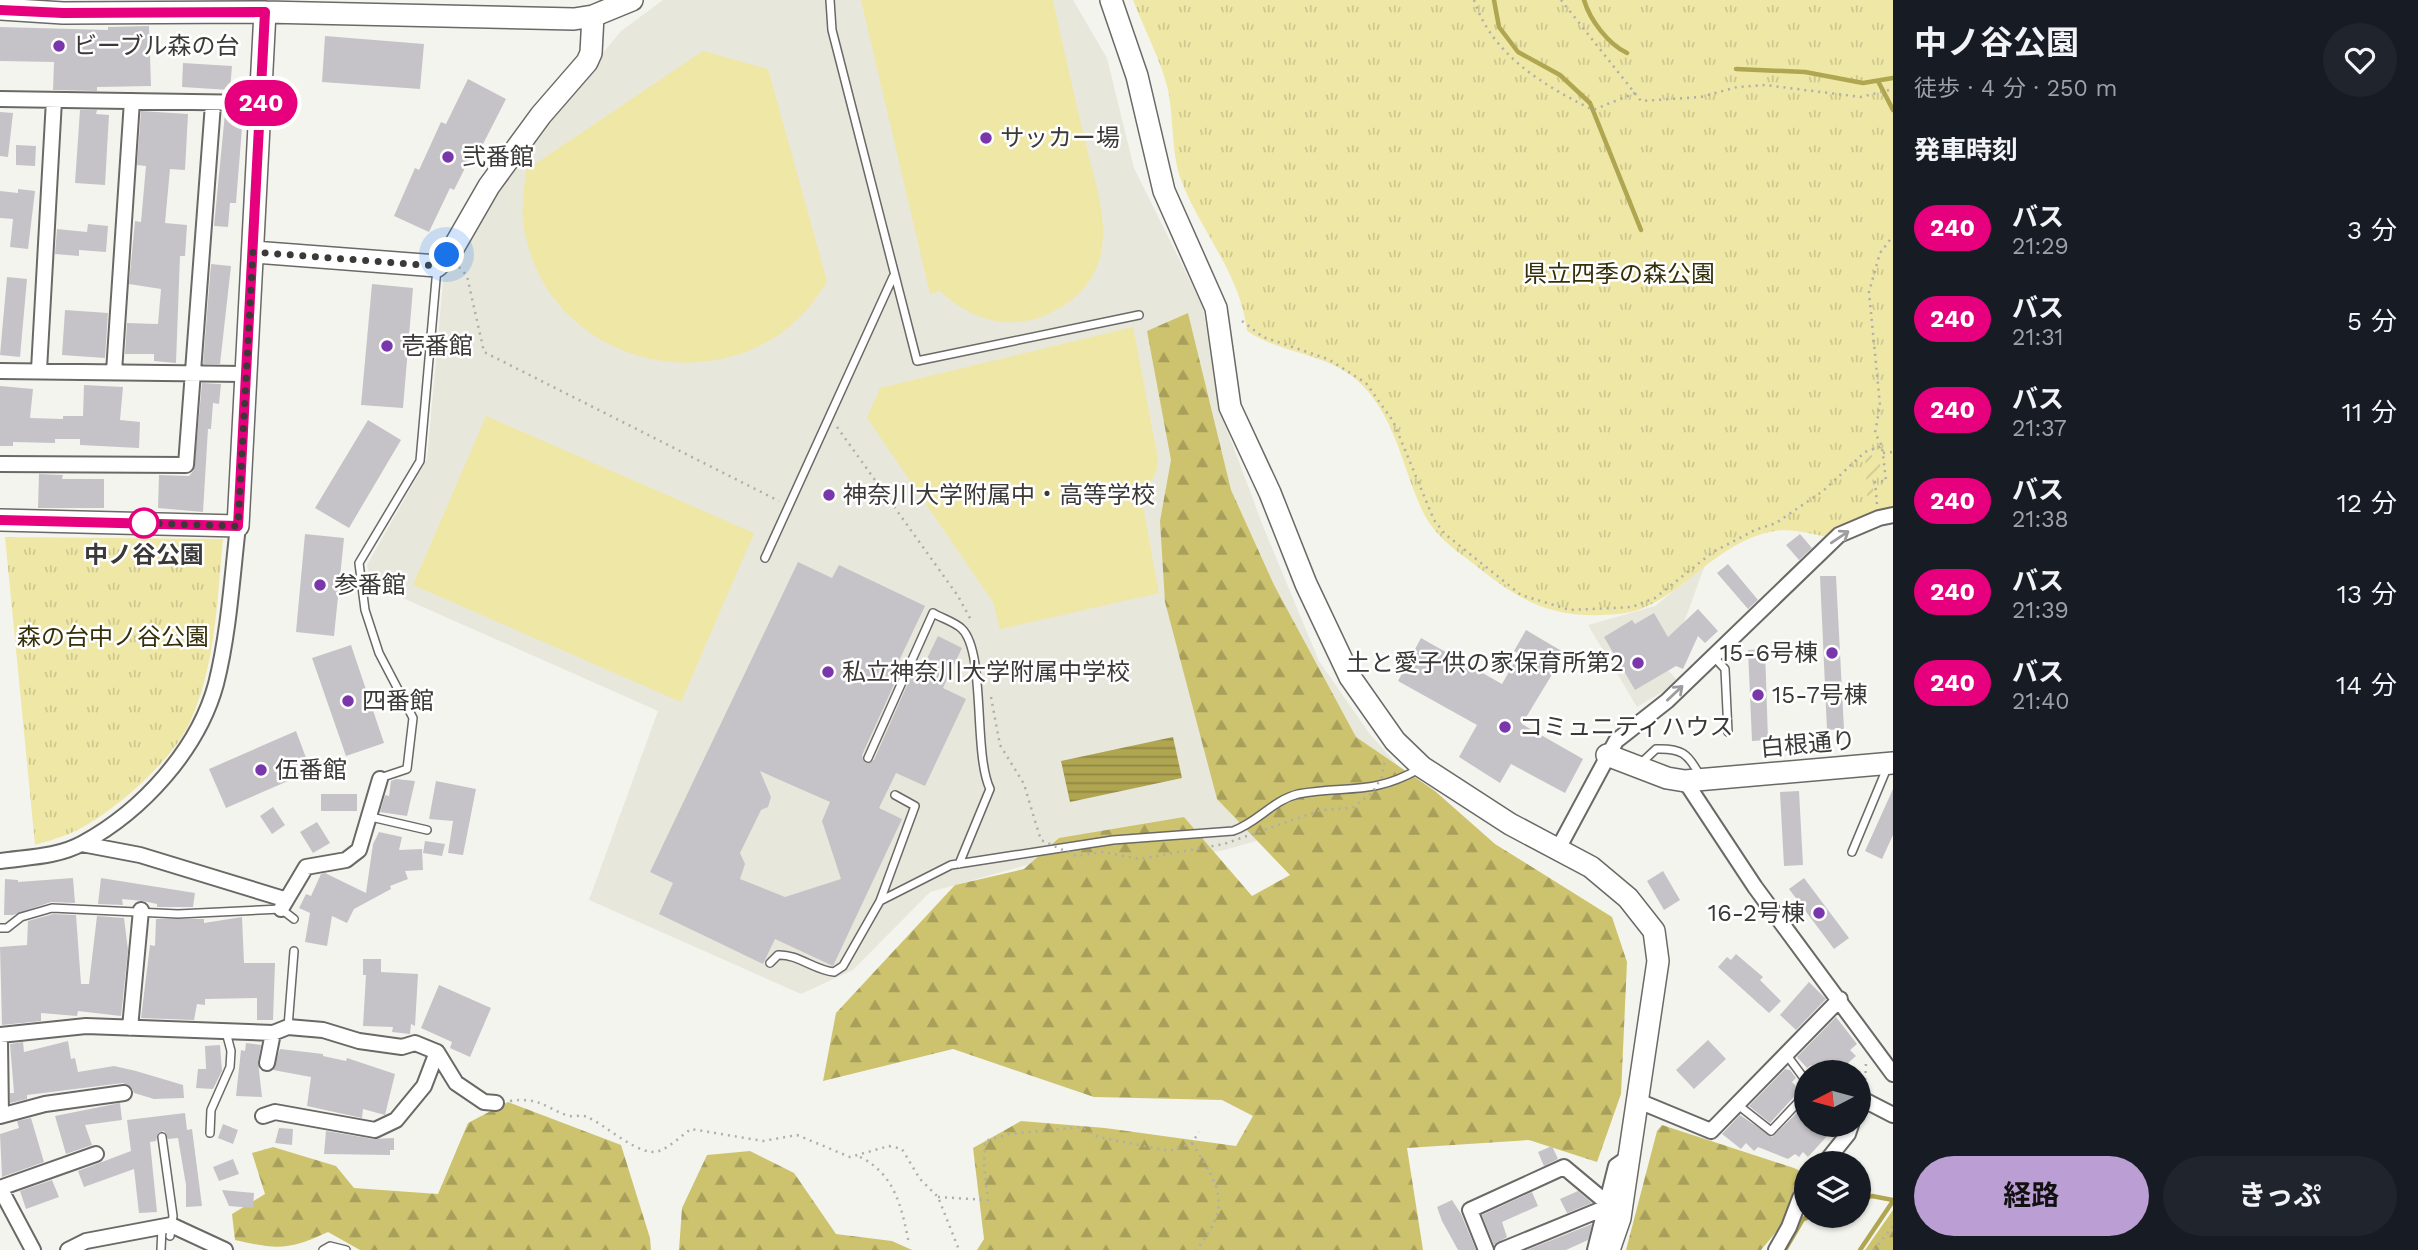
<!DOCTYPE html>
<html lang="ja">
<meta charset="utf-8">
<style>
:root{--surface:#171b24;--page:#20242c;--text:#f1f3f6;--muted:#9ea1a6;--accent:#bb9ed4}
body{margin:0;font-family:"Work Sans","Noto Sans JP",sans-serif;background:var(--page);color:var(--text);height:100vh;display:flex;flex-direction:column;font-size:26px;white-space:nowrap}
*{box-sizing:border-box;margin:0}
p{font-size:23px;color:var(--muted)}
.icon{flex:none;width:38px;height:38px;fill:none;stroke:currentColor;stroke-width:2;stroke-linecap:round;stroke-linejoin:round}
.map{position:relative;flex:1;overflow:hidden}
.side{display:flex;flex-direction:column;background:var(--surface);width:525px}
.side>*{flex:none}
.badge{padding:0 14px;border-radius:23px;font-size:24px;line-height:46px}
.needle{width:46px;rotate:264deg}
.tools{position:absolute;left:1794px;top:1060px;display:grid;gap:14px}
.tools a{display:grid;place-items:center;width:77px;height:77px;border-radius:50%;background:var(--surface);box-shadow:0 2px 5px #0004;font-size:35px}
.you{position:absolute;width:35px;height:35px;margin:-18px;border:5px solid #fff;border-radius:50%;background:#1a73e8;box-shadow:0 0 0 10px #1a73e833}
.map>.badge{position:absolute;translate:-50% -50%;box-shadow:0 0 0 4px #fff}
h2{padding:0 21px;font-size:26px;line-height:63px}
.round{display:grid;place-items:center;flex:none;width:74px;height:74px;border-radius:37px;background:var(--page)}
.overview{display:flex;align-items:center;justify-content:space-between;height:119px;padding:0 21px}
h1{font-size:33px;font-weight:700;line-height:52px}
.button{display:flex;gap:14px;margin-top:auto;padding:14px 21px}
.button a{flex:1;height:80px;border-radius:42px;background:var(--accent);color:#111;font-size:28px;font-weight:700;line-height:80px;text-align:center}
.button a+a{background:var(--page);color:var(--text)}
ul{padding:0;list-style:none}
li{display:flex;align-items:center;gap:21px;height:91px;padding:0 21px}
li div{flex:1}
li b{display:block;font-size:26px}
li em{font-style:normal}
li .badge{min-width:77px;font-weight:700;text-align:center}
main{display:flex;flex:1;min-height:0}
.map>svg:first-child{display:block}
</style>
<main>
<div class="map">
<svg width="1893" height="1250" viewBox="0 0 1893 1250">
<defs>
<pattern id="forest-firs" width="22" height="20" patternUnits="userSpaceOnUse" patternTransform="scale(1.75)"><rect width="22" height="20" fill="#cdc36e"/><path d="M5 1l3.5 6h-7zM16 11l3.5 6h-7z" fill="#a89f5b"/></pattern>
<pattern id="park-tufts" width="24" height="20" patternUnits="userSpaceOnUse" patternTransform="scale(1.75)"><rect width="24" height="20" fill="#efe7a5"/><path d="M3 7l-1-3M5 7V3M7 7l1-3M15 17l-1-3M17 17v-4M19 17l1-3" fill="none" stroke="#cec78f"/></pattern>
<pattern id="garden-furrows" width="10" height="10" patternUnits="userSpaceOnUse" patternTransform="scale(1.75)"><rect width="10" height="10" fill="#efe7a5"/><path d="M-1 1l2-2M0 10L10 0M9 11l2-2" fill="none" stroke="#cec78f"/></pattern>
<pattern id="water-rules" width="6" height="5" patternUnits="userSpaceOnUse" patternTransform="scale(1.75)"><rect width="6" height="5" fill="#b0a550"/><path d="M0 2.5h6" fill="none" stroke="#908743"/></pattern>
</defs>
<rect width="100%" height="100%" fill="#f4f4ef"/>
<path fill="#e8e7dc" d="M663,0H1073L1107,58L1134,168L1203,307L1218,406L1265,531L1319,661L1369,733L1424,795L1224,850L1140,863L1099,859L1023,866L930,892L853,970L801,994L589,900L658,711L371,584L367,565L427,459L444,271L463,247L536,133L621,31Z
M1705,565L1667,669L1679,682L1637,707L1588,625L1655,606Z"/>
<path fill="#efe7a5" d="M861,0H1053C1063,47 1074,94 1085,141C1093,177 1110,220 1100,257C1092,288 1067,308 1038,318C1001,330 967,316 940,291L930,294Z
M703,51L768,69L827,281C755,410 556,380 525,234C520,213 524,191 526,170Z
M1133,327L1158,459L1156,472L1142,501L1159,593L1000,629L993,602L867,418L880,388Z
M486,416L754,533L681,702L413,585Z"/>
<path fill="url(#forest-firs)" d="M1188,313L1231,490L1274,585L1356,737L1435,791L1495,844L1612,917L1627,962L1621,1094L1597,1162L1529,1140L1407,1148L1423,1250H977L984,1239L973,1148L1021,1121L1105,1128L1236,1146L1253,1116L1222,1100L1094,1097L953,1049L823,1081L836,1013L955,885L1024,869L1059,838L1184,817L1252,896L1290,875L1217,799L1165,602L1160,521L1171,460L1147,331Z
M508,1102L621,1145L650,1238L651,1250H360L328,1232C289,1250 278,1250 235,1240L232,1214L265,1194L252,1153L273,1147L336,1166L354,1188L438,1194L468,1123Z
M1662,1125L1794,1168L1806,1174V1196L1761,1250H1626L1657,1131Z
M750,1151L794,1173L836,1234L892,1241L912,1250H679L682,1208L707,1155Z
M1893,1210V1250H1865Z"/>
<path fill="url(#park-tufts)" d="M1133,0H1893V509L1837,526L1828,537C1811,534 1792,528 1775,531C1712,541 1676,609 1619,614C1551,620 1521,602 1470,561C1451,547 1433,533 1423,512C1402,468 1397,420 1361,384C1330,353 1283,355 1247,331C1241,275 1201,232 1181,180C1171,152 1174,120 1168,90C1161,60 1144,29 1133,0Z
M5,537L223,539C217,600 216,665 190,722C173,760 112,814 75,831C63,837 48,841 35,845Z"/>
<path fill="url(#garden-furrows)" d="M1872,455V463H1880L1881,471L1872,478L1874,497L1871,498L1872,506L1868,507L1865,456Z"/>
<path fill="url(#water-rules)" d="M1173,737L1182,778L1070,802L1061,761Z"/>
<g fill="none" stroke-linecap="round" stroke-linejoin="round">
<path stroke="#b0a550" stroke-width="4.5" d="M1494,0L1499,27L1518,52L1560,75L1590,103L1641,230
M1584,0C1590,20 1608,44 1627,53
M1736,69L1805,72L1863,83L1893,78
M1879,83L1893,110
M1858,1201L1872,1196L1893,1200
M1785,1250L1803,1219L1812,1216
M1860,1250L1893,1201"/>
</g>
<path fill="#c5c3c7" fill-rule="evenodd" d="M149,26L151,86L97,87V91L53,90L54,62L0,61V27L108,30V27Z
M325,36L424,44L420,89L322,82Z
M183,63L232,66L230,90L182,87Z
M468,79L506,99L482,146L477,144L454,190L450,188L429,232L394,216L415,168L419,170L441,122L446,124Z
M80,110H97L96,114L109,115L105,185L75,183Z
M141,111L188,114L185,170L170,169L165,223L187,225L185,256H180L176,363L154,361V354H125L127,323L158,324L161,289L129,284L135,221L141,222L146,166L137,165Z
M0,112L13,113L8,157L0,156Z
M225,113L243,115L236,203H230L228,227L214,226Z
M16,145L36,146L35,166L16,165Z
M18,189L35,191L28,249L10,247L13,219L0,218V191L18,193Z
M88,224L108,226L106,252L79,250V256L55,254L57,229L87,232Z
M211,264L231,266L220,364H203Z
M7,277L27,279L20,357L0,355Z
M372,284L413,288L403,408L361,405Z
M65,310L108,313L105,358L62,355Z
M202,383L221,384L219,404L213,403L211,429H208L203,512L158,508L159,475L189,476L194,470Z
M84,385L123,387L120,420L140,422L139,448L80,445V439H55V443L13,442V446H0V386L33,389L30,418L63,419V416H83Z
M368,420L401,440L349,528L315,508Z
M39,474L63,475L62,479H104V508H38Z
M305,534L344,538L334,636L296,632Z
M1800,534L1812,548L1799,560L1786,545Z
M798,562L832,578L839,565L925,606L896,667L901,669L862,755L865,763L874,760L912,674L918,677L938,636L962,648L943,688L966,699L925,786L896,773L879,808L902,819L833,966L775,939L763,964L659,914L673,883L650,872ZM760,771L830,802L822,821L841,879L785,897L740,879L745,864L740,853L761,810L768,807L771,797Z
M1728,564L1758,600L1748,609L1717,573Z
M1820,576H1836L1844,729L1827,730Z
M1698,609L1718,631L1705,643L1698,636L1683,669L1676,666L1635,690L1604,637L1632,620L1635,624L1654,613L1668,637Z
M1526,630L1565,653L1522,724L1583,759L1565,793L1511,764L1500,783L1459,757L1477,725L1398,681L1421,638L1502,684L1519,654L1514,651Z
M351,645L384,743L346,756L312,658Z
M1765,649L1768,740L1752,741L1748,650Z
M296,731L311,771L226,808L209,769Z
M396,779L415,781L407,816L380,812L385,795L389,796L391,781Z
M436,781L476,789L463,855L448,853L453,821L429,819Z
M1893,789V835L1882,859L1865,851Z
M1799,791L1803,865L1784,866L1780,792Z
M321,794H357V811H321Z
M273,807L285,825L272,834L260,816Z
M317,822L330,843L313,853L300,832Z
M379,832L402,837L399,850L422,849L423,870L405,871L408,879L390,886L391,889L354,909L347,923L332,916L327,946L305,942L310,913L299,908L306,894L311,896L321,874L325,873L366,893L373,844Z
M425,841L445,844L442,856L423,853Z
M1663,871L1680,900L1664,910L1647,881Z
M73,878L75,903L51,902L13,915H4L5,879L18,880V882Z
M101,878L195,893L193,907H157V904L143,901L122,899L123,905L98,904Z
M1804,878L1849,938L1834,949L1789,889Z
M53,914L76,915L81,984H89L97,916L124,918L128,950L121,1016L78,1011L77,1016L41,1013V1021L2,1025L0,947L27,945L28,921Z
M242,917L244,963H275L273,1020H257V998L205,999V1005L197,1004L194,1020L141,1018L150,945L155,946L156,919H204V923Z
M1736,954L1763,977L1760,980L1781,1001L1769,1013L1718,967L1727,957L1731,960Z
M363,959H381V972L418,974L415,1026L411,1024L410,1034L392,1032L393,1027L363,1026L366,975H363Z
M1809,982L1826,999L1796,1030L1780,1015Z
M439,985L491,1008L470,1057L450,1048L452,1042L421,1028Z
M1836,1017L1857,1044L1850,1050L1856,1056L1848,1063L1859,1073H1819L1811,1065L1807,1068L1797,1057Z
M1708,1040L1726,1059L1694,1089L1676,1070Z
M68,1041L71,1059L75,1058L78,1072L114,1066L136,1071L183,1085L184,1098L154,1099L134,1093L131,1087L123,1083L27,1095V1099L10,1103V1093H14L10,1044L23,1042L24,1052Z
M246,1043L261,1045L258,1062L262,1097L236,1096L241,1050L245,1051Z
M220,1045L222,1071L213,1089L196,1088L198,1069H206L205,1046Z
M280,1049L323,1054V1056L346,1061L347,1058L395,1074L385,1115L363,1109L362,1118L307,1106L311,1077L273,1070Z
M1785,1069L1790,1070L1796,1078L1792,1082L1800,1090L1770,1123L1749,1106Z
M120,1103L122,1120L85,1125L92,1145L66,1154L55,1116Z
M1802,1108L1806,1112V1125H1837L1808,1157L1803,1152L1799,1157L1795,1154L1788,1159L1758,1147L1754,1151L1746,1143L1741,1149L1722,1134L1740,1115L1772,1137Z
M185,1113L187,1130L192,1129L202,1206L186,1207V1185L178,1138L168,1139L164,1131L158,1133L156,1141L150,1142L157,1212L139,1213L134,1169L84,1187L78,1171L131,1151L127,1120Z
M31,1118L44,1162L2,1177L0,1134L19,1128L17,1121Z
M223,1124L238,1130L233,1144L218,1138Z
M279,1128L293,1129L292,1145L275,1143Z
M326,1131L373,1139L394,1138V1150H390V1155L324,1154Z
M1552,1146L1558,1159L1544,1166L1538,1152Z
M233,1159L239,1174L219,1181L213,1167Z
M52,1180L59,1197L26,1209L20,1191Z
M222,1190L254,1193L253,1208L229,1206Z
M1578,1191L1592,1203L1567,1213L1560,1199Z
M1532,1192L1538,1206L1502,1222L1507,1237L1494,1245L1482,1215Z
M1452,1200L1461,1214L1476,1250H1458L1442,1221L1437,1207Z
M1592,1224L1588,1240L1566,1250H1527Z"/>
<g fill="none" stroke-linecap="round" stroke-linejoin="round">
<defs>
<path id="lane" d="M830,0L832,30L917,361L1139,315
M765,558L893,277
M1713,656L1725,669L1728,732
M868,758L933,613C941,618 955,622 962,629C986,653 973,753 990,789L959,864
M1640,764L1656,749C1681,748 1688,753 1700,776
M380,778L407,769L413,718L379,653L365,610L359,563L420,461L437,268
M371,817L427,830
M1852,852L1887,768
M880,901L951,865L1113,840L1233,831C1257,823 1273,800 1298,794C1347,785 1371,796 1419,769
M0,928H7L21,917L52,908L178,914L281,909L294,919
M770,963L778,955C798,954 814,970 834,972L843,966L880,901L915,806L895,795
M288,1027L294,951
M1786,1054L1806,1081
M1738,1105L1771,1131L1806,1094
M210,1133L211,1110L230,1067L231,1051L226,1032
M162,1137L173,1216L170,1236
M161,1250L162,1227
M323,1250L330,1246L346,1250"/>
<path id="street" d="M0,99L261,103
M39,370L54,100
M0,371L244,374
M114,372L132,101
M0,464L186,465L213,104
M1685,781L1755,887L1893,1074
M82,844L140,855L284,899
M1558,849L1616,741L1667,701L1839,535L1879,518L1893,515
M0,861C28,857 58,857 83,843C142,811 198,750 216,684C229,632 232,578 238,526
M281,909L306,867L346,860L359,850L380,779
M130,1028L141,910
M0,1035L86,1026L273,1033L288,1027L323,1030L359,1041L402,1047L415,1043L437,1052L456,1083L484,1102L496,1103
M0,1043L1,1115
M267,1063L273,1033
M1636,1100L1711,1131L1840,999
M1858,1105L1864,1100L1893,1115
M0,1116L45,1104L124,1093
M263,1116L275,1112L375,1130L396,1120L424,1086L437,1052
M1824,1164L1848,1134L1851,1125
M0,1188L96,1154
M0,1188L33,1250
M68,1250L86,1241L171,1225L225,1250
M1486,1250L1470,1210L1564,1167L1607,1203
M1502,1250L1607,1207
M1595,1250L1616,1166L1629,1157
M1776,1250L1789,1227L1800,1198L1806,1196"/>
<path id="secondary" d="M1111,0L1137,76L1164,191L1216,308L1230,407L1270,493L1306,584L1350,677L1395,741L1422,767L1510,824L1591,867L1628,898L1654,931L1658,961L1620,1218L1609,1250
M0,9L63,13L265,12L574,19L593,16L632,0
M253,252L437,266L451,252L489,186L541,115L587,62L591,53L593,16
M0,520L238,526L265,12
M1607,755L1667,778L1685,781L1893,763"/>
</defs>
<use href="#lane" stroke="#6a6966" stroke-width="10"/>
<use href="#street" stroke="#6a6966" stroke-width="18"/>
<use href="#secondary" stroke="#6a6966" stroke-width="24"/>
<path stroke="#aeaeaa" stroke-width="2.5" stroke-dasharray="2 5" stroke-linecap="butt" d="M1474,0C1492,55 1543,85 1593,110L1635,93
M1561,0L1641,101L1701,97L1737,87L1765,85L1861,97L1893,89
M459,267L467,276L484,352L779,501
M1242,321L1263,337L1328,359L1366,383L1393,421L1434,520L1445,534L1521,595L1570,610L1632,607L1655,598L1713,552L1755,530L1776,523L1823,491L1865,452L1882,446
M837,427L958,596L971,620
M1883,453L1893,452
M1877,504L1875,482L1886,481L1882,446L1875,433L1880,405L1869,292L1880,253L1893,236
M991,697L1000,745L1024,784L1035,821
M1865,1087L1866,1062
M510,1101C538,1097 543,1106 566,1115C573,1118 581,1114 587,1117C605,1124 640,1158 659,1151C670,1147 681,1136 691,1129L763,1141L797,1135L850,1157L889,1146L902,1149L920,1179L938,1197L959,1250
M1192,1143C1221,1189 1232,1205 1196,1250
M860,1157C895,1174 902,1208 909,1244
M938,1197L988,1200L984,1167L985,1141L1009,1134L1082,1127L1098,1137L1170,1151L1192,1143L1199,1132
M1874,1250L1893,1226"/>
<use href="#lane" stroke="#fff" stroke-width="7"/>
<use href="#street" stroke="#fff" stroke-width="14"/>
<use href="#secondary" stroke="#fff" stroke-width="21"/>
<path stroke="#aeaeaa" stroke-width="2.5" stroke-dasharray="2 5" stroke-linecap="butt" d="M1035,821L1041,840L1076,856L1103,852L1140,859L1224,844L1321,810L1352,808L1372,793L1382,777L1385,760"/>
</g>
<defs><path id="oneway-shaft" d="M-6 0H5M1.5-3L5.5 0L1.5 3" fill="none" stroke-width="1.6" stroke-linecap="round" stroke-linejoin="round" transform="scale(1.75)"/></defs>
<g stroke="#9d9c9c">
<use href="#oneway-shaft" transform="translate(1840 537) rotate(-34)"/>
<use href="#oneway-shaft" transform="translate(1675 693) rotate(-43)"/>
</g>
<g fill="none" stroke-linecap="round" stroke-linejoin="round">
<defs>
<path id="line" d="M0,10L63,13L265,12L238,526L0,520"/>
</defs>
<use href="#line" stroke="#fff" stroke-width="16"/>
<use href="#line" stroke="#e6007e" stroke-width="10"/>
<path stroke="#3b3a39" stroke-width="7" stroke-dasharray="0 12.6" d="M144,523H139L238,526L253,252L437,266L447,255"/>
</g>
<g fill="#7a37ab" stroke="#fff" stroke-width="2.5">
<circle cx="59" cy="46" r="7"/>
<circle cx="986" cy="138" r="7"/>
<circle cx="448" cy="157" r="7"/>
<circle cx="387" cy="346" r="7"/>
<circle cx="829" cy="495" r="7"/>
<circle cx="320" cy="585" r="7"/>
<circle cx="1832" cy="653" r="7"/>
<circle cx="1638" cy="663" r="7"/>
<circle cx="828" cy="672" r="7"/>
<circle cx="1758" cy="695" r="7"/>
<circle cx="348" cy="701" r="7"/>
<circle cx="1505" cy="727" r="7"/>
<circle cx="261" cy="770" r="7"/>
<circle cx="1819" cy="913" r="7"/>
</g>
<circle fill="#fff" stroke="#e6007e" stroke-width="3.5" cx="144" cy="523" r="14"/>
<g text-anchor="middle" stroke-width="5" stroke-linejoin="round" paint-order="stroke">
<g font-size="24" fill="#3b3a39" stroke="#fff" text-anchor="start">
<text x="73" y="54">ビーブル森の台</text>
<text x="1000" y="146">サッカー場</text>
<text x="462" y="165">弐番館</text>
<text x="401" y="354">壱番館</text>
<text x="843" y="503">神奈川大学附属中・高等学校</text>
<text x="334" y="593">参番館</text>
<text x="1818" y="661" text-anchor="end">15-6号棟</text>
<text x="1624" y="671" text-anchor="end">土と愛子供の家保育所第2</text>
<text x="842" y="680">私立神奈川大学附属中学校</text>
<text x="1772" y="703">15-7号棟</text>
<text x="362" y="709">四番館</text>
<text x="1519" y="735">コミュニティハウス</text>
<text x="275" y="778">伍番館</text>
<text x="1805" y="921" text-anchor="end">16-2号棟</text>
</g>
<g font-size="24" fill="#35300a" stroke="#fff">
<text x="1619" y="282">県立四季の森公園</text>
<text x="113" y="645">森の台中ノ谷公園</text>
</g>
<g font-size="24" font-weight="bold" fill="#3b3a39" stroke="#fff">
<text x="144" y="563">中ノ谷公園</text>
</g>
<g font-size="24" fill="#3b3a39" stroke="#fff">
<text transform="translate(1808 744) rotate(-5)" y="8">白根通り</text>
</g>
</g>
</svg>
<div class="tools">
<a><svg class="needle" viewBox="-14 -14 28 28"><path d="M0-13l5 13h-10z" fill="#e53935"/><path d="M0 13l5-13h-10z" fill="#9ea1a6"/></svg></a>
<a><svg class="icon" aria-label="layers" viewBox="0 0 24 24"><path d="M12 4l9 5-9 5-9-5zM3 14l9 5 9-5"/></svg></a>
</div>
<div class="you" style="left:447px;top:255px"></div>
<b class="badge" style="left:261px;top:103px;background:#e6007e;color:#fff">240</b>
</div>
<section class="side">
<div class="overview"><div><h1>中ノ谷公園</h1><p>徒歩 · 4 分 · 250 m</p></div><a class="round"><svg class="icon" aria-label="heart" viewBox="0 0 24 24"><path d="M12 20l-8-8c-3-5 5-10 8-4 3-6 11-1 8 4z"/></svg></a></div>
<h2>発車時刻</h2>
<ul>
<li><span class="badge" style="background:#e6007e;color:#fff">240</span><div><b>バス</b><p>21:29</p></div><em>3 分</em></li>
<li><span class="badge" style="background:#e6007e;color:#fff">240</span><div><b>バス</b><p>21:31</p></div><em>5 分</em></li>
<li><span class="badge" style="background:#e6007e;color:#fff">240</span><div><b>バス</b><p>21:37</p></div><em>11 分</em></li>
<li><span class="badge" style="background:#e6007e;color:#fff">240</span><div><b>バス</b><p>21:38</p></div><em>12 分</em></li>
<li><span class="badge" style="background:#e6007e;color:#fff">240</span><div><b>バス</b><p>21:39</p></div><em>13 分</em></li>
<li><span class="badge" style="background:#e6007e;color:#fff">240</span><div><b>バス</b><p>21:40</p></div><em>14 分</em></li>
</ul>
<div class="button"><a>経路</a><a>きっぷ</a></div>
</section>
</main>
